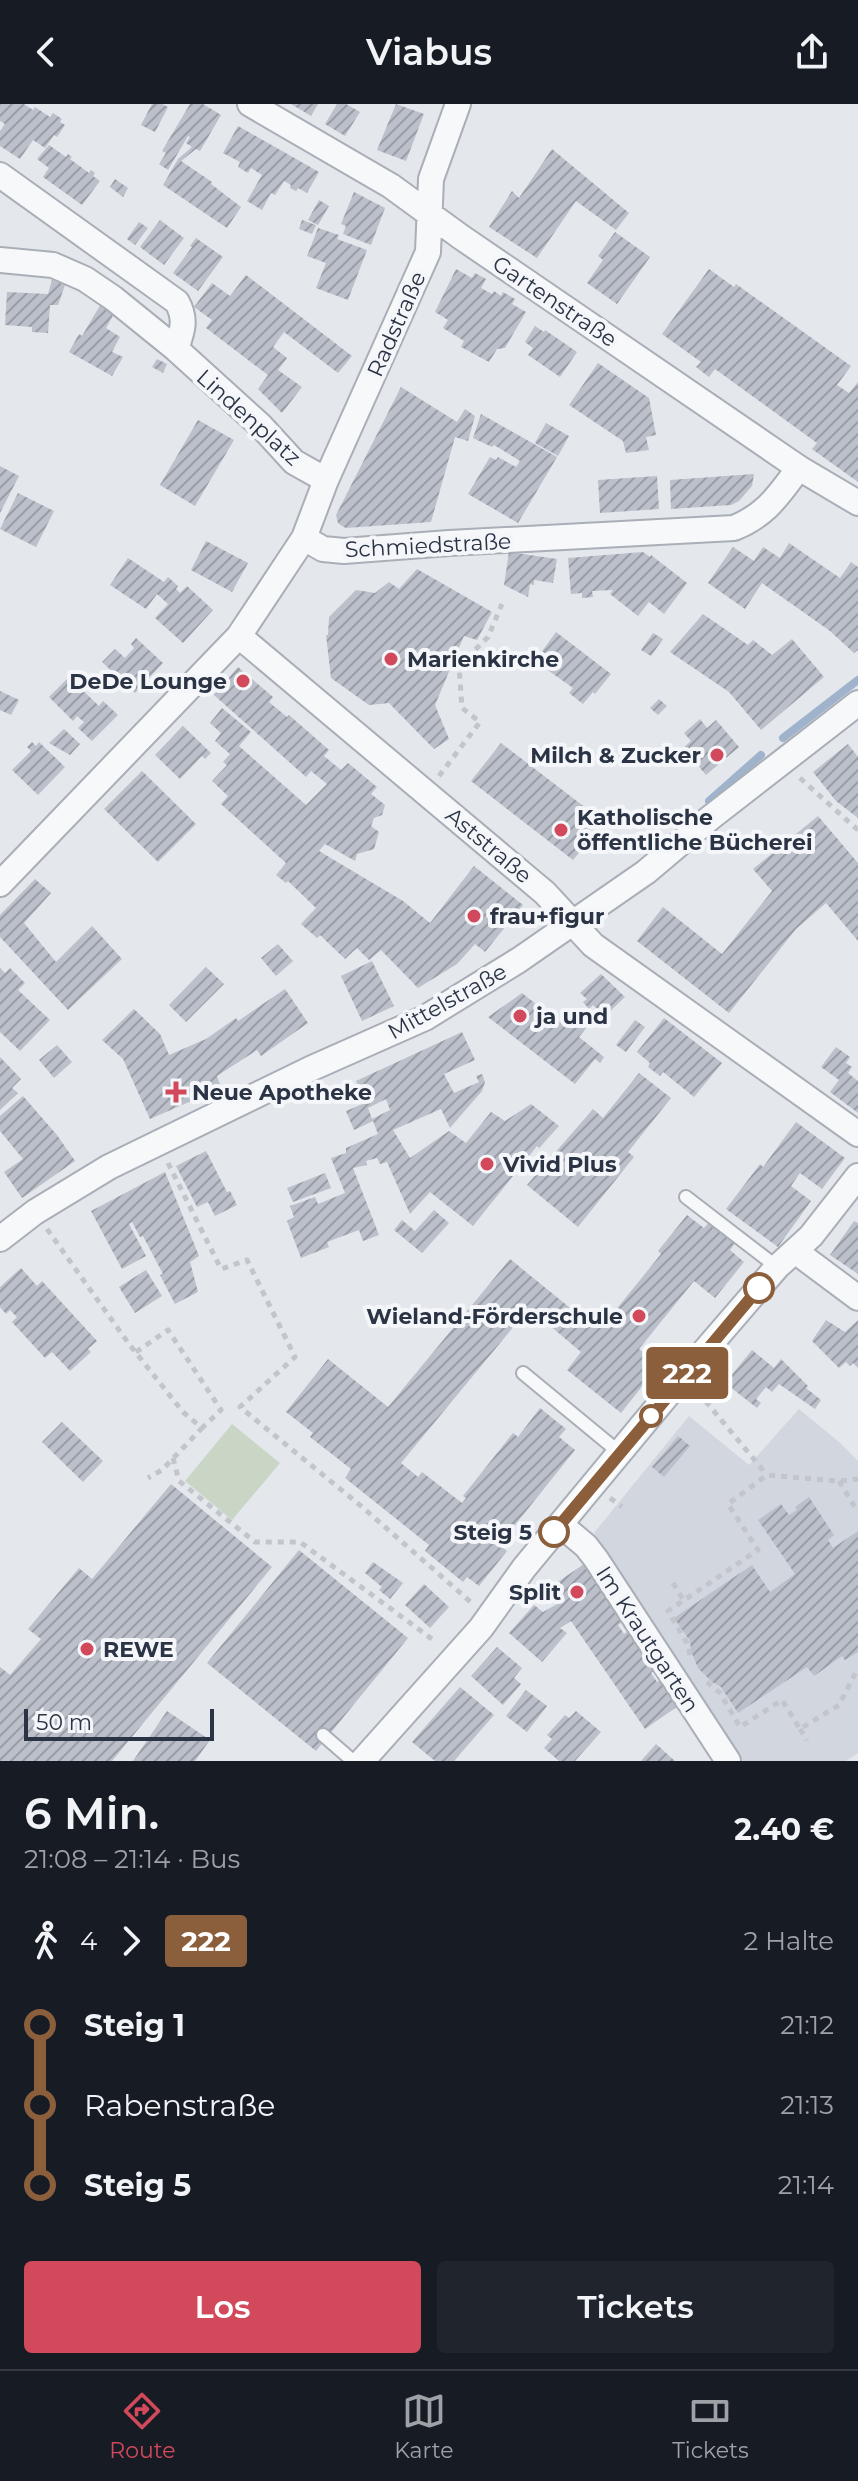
<!DOCTYPE html>
<html lang="de">
<meta charset="utf-8">
<style>
:root{--surface:#171b24;--page:#20242c;--text:#f1f3f6;--muted:#9ea1a6;--line:#363941;--accent:#d1495b}
body{margin:0;font-family:Montserrat,sans-serif;background:var(--page);color:var(--text);height:100vh;display:flex;flex-direction:column;font-size:30px;white-space:nowrap}
*{box-sizing:border-box;margin:0}
p{font-size:26px;color:var(--muted)}
.icon{flex:none;width:44px;height:44px;fill:none;stroke:currentColor;stroke-width:2;stroke-linecap:round;stroke-linejoin:round}
.map{position:relative;height:1657px;overflow:hidden}
.side{display:flex;flex-direction:column;background:var(--surface);flex:1}
.side>*{flex:none}
.badge{padding:0 16px;border-radius:6px;font-size:28px;line-height:52px}
.scale{position:absolute;left:24px;bottom:20px;width:190px;box-sizing:border-box;padding-left:8px;border:4px solid #2b3445;border-top:0;font-size:22px;line-height:28px;white-space:nowrap;color:#2b3445;-webkit-text-stroke:6px #f4f6f9;paint-order:stroke}
.map>.badge{position:absolute;translate:-50% -50%;box-shadow:0 0 0 4px #fff}
.legs{display:flex;align-items:center;gap:12px;height:88px;padding:0 24px;font-size:26px}
.legs p{margin-inline-start:auto}
.overview{display:flex;align-items:center;justify-content:space-between;height:136px;padding:0 24px}
h1{font-size:44px;font-weight:600;line-height:60px}
.action{display:flex;gap:16px;margin-top:auto;padding:16px 24px}
.action a{flex:1;height:92px;border-radius:8px;background:var(--accent);color:#fff;font-size:32px;font-weight:600;line-height:92px;text-align:center}
.action a+a{background:var(--page);color:var(--text)}
ul{padding:0 24px;list-style:none}
li{display:flex;align-items:center;gap:28px;height:80px;font-size:30px}
li i{display:grid;place-items:center;width:12px;height:100%;margin:0 10px;background:currentColor}
li i::after{content:'';width:20px;height:20px;margin:-10px;border:6px solid;border-radius:50%;background:var(--surface)}
li p{margin-inline-start:auto}
li:first-child i{background:linear-gradient(#0000 50%,currentColor 0)}
li:last-child i{background:linear-gradient(currentColor 50%,#0000 0)}
header{display:flex;justify-content:space-between;align-items:center;height:104px;padding:0 24px;background:var(--surface);font-size:36px;font-weight:600}
.tab-bar{display:flex;justify-content:space-around;align-items:center;height:112px;border-top:2px solid var(--line);background:var(--surface);font-size:22px;color:var(--muted)}
.tab-bar a{display:grid;justify-items:center;gap:4px}
.tab-bar .current{color:var(--accent)}
.map>svg:first-child{display:block}
</style>
<header><svg class="icon" aria-label="back" viewBox="0 0 24 24"><path d="M15 5l-7 7 7 7"/></svg>Viabus<svg class="icon" aria-label="share" viewBox="0 0 24 24"><path d="M12 15V3M7 8l5-5 5 5M5 13v7h14v-7"/></svg></header>
<div class="map">
<svg width="858" height="1657" viewBox="0 0 858 1657">
<defs>
<pattern id="building-hatch" width="6" height="6" patternUnits="userSpaceOnUse" patternTransform="scale(2)"><rect width="6" height="6" fill="#bbc0ca"/><path d="M-1 1l2-2M0 6l6-6M5 7l2-2" fill="none" stroke="#989da6"/></pattern>
</defs>
<rect width="100%" height="100%" fill="#e4e7ec"/>
<path fill="#d2d6de" d="M799,1305L839,1338L858,1357V1649L846,1657H743L594,1429L689,1312L749,1361Z"/>
<path fill="#c9d6c5" d="M232,1320L280,1359L232,1416L185,1377Z"/>
<g fill="none" stroke-linecap="round" stroke-linejoin="round">
<path stroke="#9fb4cc" stroke-width="8" d="M783,634L858,576
M709,697L761,651"/>
</g>
<path fill="url(#building-hatch)" fill-rule="evenodd" d="M0,0H24L33,6L35,3L50,13L53,9L62,15L60,18L65,21L57,33L54,31L45,44L33,36L20,55L0,42V27L5,20L0,17Z
M152,0H162L168,3L155,28L141,21Z
M190,0H203L221,11L200,47L196,45L181,57L212,78L211,80L241,103L227,124L163,81L178,55L192,43L186,39L190,33L188,32L168,66L159,60L166,49L162,47Z
M291,0H318L311,12Z
M337,0H346L360,8L345,32L325,20Z
M396,0L424,10L406,57L377,46Z
M238,22L319,68L307,89L298,84L296,87L290,84L291,81L284,77L275,91L271,89L262,106L247,97L262,71L251,64L248,69L238,63L240,58L223,49Z
M49,41L66,53L68,50L72,53L70,55L89,69L91,66L95,69L93,72L100,77L82,101L43,73L49,64L37,55Z
M552,45L629,109L616,126L576,97L537,154L489,123L512,87L519,94Z
M115,75L128,84L123,93L110,83Z
M354,88L385,104L371,141L343,130L346,122L341,120Z
M319,96L329,102L318,121L308,116Z
M160,116L184,134L164,161L140,143Z
M302,116L316,121L312,130L299,125Z
M139,118L148,124L135,141L127,135Z
M318,124L339,131L337,135L367,146L348,196L316,184L326,159L307,152Z
M615,128L650,153L617,200L587,179L603,156L598,152Z
M196,134L223,153L198,187L173,169L192,143L190,142Z
M456,165L472,174L475,169L486,175L481,184L492,190L494,187L501,192L503,188L515,195L512,200L526,208L505,244L497,245L489,258L461,243L464,237L443,224L448,216L435,208Z
M709,165L734,183L736,180L851,262L837,281L849,289L858,278V378L812,345L817,339L715,265L709,273L696,263L701,258L662,230Z
M246,171L352,252L338,269L284,228L273,243L287,254L278,266L302,283L282,309L258,285L268,271L206,224L212,216L194,203L212,179L230,192Z
M52,176L65,181L58,201H50L48,229L32,228V223L5,221L7,188L48,190Z
M102,198L115,208L106,224L120,233L112,248L123,253L112,272L69,248L79,230L82,232Z
M535,222L544,228L545,226L577,248L560,273L528,251L533,244L525,238Z
M157,255L167,260L163,269L152,263Z
M598,259L649,294L656,331L646,333L649,346L626,349L623,337L569,301Z
M401,283L457,318L465,305L475,312L468,337L455,333L431,418L346,424L342,422L338,419L336,411Z
M481,310L557,353L518,419L468,390L490,353L496,356L498,353L516,363L520,357L494,341L492,343L473,334Z
M198,316L234,336L195,402L160,381Z
M546,319L569,332L558,352L535,339Z
M0,362L19,372L0,409Z
M754,370L752,382L739,397L731,401L671,405L670,376Z
M657,372L659,405L600,409L598,376Z
M18,389L54,407L36,443L0,425Z
M206,437L248,459L232,488L191,466Z
M789,439L840,474L851,458L858,463V546L854,549L830,527L762,479L745,505L708,479L733,443L754,457L763,443L780,454Z
M509,448L557,455L553,479L534,476V481L530,480L528,493L504,481Z
M643,448L650,453L651,451L687,479L664,510L649,498L638,512L610,490L613,486L592,487L593,493L582,494V489L571,490L568,454Z
M128,454L164,478L168,473L178,482L176,485L180,489L187,482L213,506L183,539L155,514L168,500L157,490L146,505L110,481Z
M417,465L492,508L477,536L464,532L435,601L449,635L434,645L389,599L369,601L331,574L326,531H328L329,513L356,486L375,489L389,478L399,485Z
M703,510L748,541L753,536L772,551L792,535L824,573L761,626L729,588L670,548Z
M556,528L611,570L595,590L593,588L583,600L569,589L573,584L542,562L547,555L540,550Z
M653,529L663,535L651,552L641,546Z
M136,534L163,559L135,589L102,558L115,545L125,554L134,544L131,540Z
M238,563L273,593L269,598L287,613L289,611L329,646L324,652L341,666L348,659L377,683L371,690L385,701L382,711L374,714L371,722L379,728L374,745L357,750L355,757L325,740L319,747L403,797L430,819L474,762L523,801L485,848L475,840L457,860L418,884L381,846L369,856L357,844L345,855L320,831L317,834L301,820L316,804L288,777L286,779L276,771L286,759L221,700L228,692L212,677L227,661L223,658L230,650L215,637L221,629L210,619L222,604L251,628L239,642L306,701L327,680L311,667L306,673L214,591Z
M69,573L99,602L103,597L118,611L92,637L78,624L84,618L77,612L73,617L49,593Z
M0,587L19,596L11,611L0,606Z
M659,595L667,602L658,611L650,604Z
M700,615L707,624L716,616L739,643L706,671L683,644L691,637L684,629Z
M183,622L211,649L205,655L202,652L180,675L155,651Z
M64,625L80,640L70,651L49,639Z
M32,638L36,642L39,638L65,663L38,691L12,666L31,647L27,643Z
M501,639L599,714L587,729L592,733L573,756L471,677Z
M848,640L858,653V714L836,697L813,668Z
M142,667L196,720L158,758L104,705Z
M818,712L858,759V837L826,799L796,825L729,909L637,837L663,803L722,850L772,787L753,765Z
M35,775L51,789L24,819L56,858L92,822L122,855L68,906L0,833V811Z
M278,840L293,857L276,872L261,854Z
M372,857L394,902L362,917L341,872Z
M206,863L224,880L186,918L169,901Z
M0,864L5,869L10,864L25,879L18,886L50,916L20,947L0,928Z
M601,870L625,893L605,912L593,901L589,905L583,898L587,895L580,889Z
M285,885L308,919L261,952L257,946L217,972L221,984L150,1015L123,955L102,936L134,905L160,930L169,951L206,935L236,914L238,917Z
M522,889L560,919L568,908L587,923L579,933L604,953L600,959L595,955L575,980L488,913Z
M664,914L722,959L694,993L663,968L660,972L648,963L650,959L637,948Z
M635,916L645,923L626,948L616,941Z
M462,928L475,956L444,970L454,989L479,978L476,972L482,970L485,978L482,987L450,1024L441,1005L393,1026L410,1054L449,1027L466,1039L491,1008L505,1017L531,1000L559,1022L539,1044L537,1042L473,1122L430,1088L410,1110L387,1058L380,1060L377,1054L366,1057L367,1061L353,1064L379,1131L363,1137L359,1126L327,1138L329,1143L301,1154L287,1117L294,1113L290,1102L315,1093L318,1100L345,1089L331,1054L346,1049V1044L378,1030L373,1017L354,1026L346,1007L365,999L356,977ZM386,995L390,1006L372,1015L368,1004Z
M57,941L72,958L54,974L39,956Z
M836,943L850,953L846,959L852,963L848,969L858,977V1009L830,988L839,976L821,963Z
M0,953L21,975L12,984L18,989L0,1006Z
M639,969L671,994L628,1048L634,1053L578,1123L527,1081L593,1005L603,1014Z
M23,992L57,1031L75,1057L22,1094L4,1068L23,1055L0,1027V1012Z
M796,1018L845,1054L822,1085L800,1069L791,1082L811,1097L778,1143L726,1105L760,1060L763,1063Z
M206,1047L227,1088L230,1087L237,1101L215,1112L208,1098L197,1103L176,1062Z
M165,1068L199,1152L190,1158L198,1188L175,1200L160,1171L163,1170L143,1132L140,1133L132,1118L129,1120L146,1152L122,1165L91,1107Z
M325,1069L331,1084L293,1098L287,1084Z
M434,1106L449,1119L422,1149L394,1126L402,1116L415,1127Z
M687,1111L704,1124L710,1117L736,1138L730,1146L744,1158L715,1194L694,1177L639,1245L659,1261L621,1309L567,1266L581,1248L529,1204L401,1359L418,1373L422,1368L462,1399L466,1394L463,1392L513,1329L518,1333L540,1304L566,1325L559,1333L575,1346L499,1441L507,1447L479,1482L467,1473L463,1478L425,1447L429,1441L345,1374L351,1365L310,1333L313,1329L286,1308L328,1255L388,1303L510,1155L585,1216L592,1207L606,1218L661,1150L658,1147Z
M854,1117L858,1119V1170L830,1151Z
M21,1164L37,1182L42,1177L97,1237L88,1245L91,1248L70,1267L52,1248L45,1254L12,1218L17,1213L10,1206L6,1210L0,1203V1183Z
M146,1166L162,1192L135,1209L119,1183Z
M826,1216L845,1228L858,1216V1264L853,1259L850,1262L846,1258L839,1264L812,1237Z
M752,1246L774,1264L781,1255L808,1282L806,1284L821,1296L815,1305L779,1280L772,1288L766,1283L756,1295L761,1299L757,1304L725,1279Z
M62,1318L103,1357L83,1378L42,1338Z
M678,1332L690,1342L664,1373L652,1363Z
M171,1380L272,1463L112,1657H0V1563L10,1571L41,1535L28,1525L79,1464L92,1475Z
M809,1393L834,1431L828,1436L833,1444L858,1427V1548L845,1556L842,1552L814,1572L807,1563L738,1609L721,1583L712,1578L698,1564L691,1547L690,1537L674,1514L752,1461L770,1488L795,1470L758,1416L781,1400L789,1411L797,1406L795,1403Z
M299,1446L408,1534L316,1647L207,1559Z
M373,1458L403,1479L390,1495L379,1486L382,1483L365,1469Z
M584,1460L623,1517L618,1521L624,1530L630,1526L656,1565L651,1569L657,1578L663,1574L681,1600L645,1625L571,1517L560,1524L567,1529L542,1558L509,1529L534,1501L543,1508L559,1499L549,1484Z
M424,1480L449,1503L430,1524L405,1501Z
M497,1543L522,1564L514,1574L521,1580L503,1601L471,1572Z
M460,1583L494,1611L454,1657H435L412,1638Z
M526,1586L547,1602L527,1628L506,1612Z
M167,1607L210,1636L195,1657H133Z
M576,1607L601,1628L575,1657H559L544,1644L552,1635L547,1631L565,1611L569,1614Z
M656,1640L675,1657H641Z"/>
<g fill="none" stroke-linecap="round" stroke-linejoin="round">
<defs>
<path id="lane" d="M686,1093L777,1163
M523,1269L620,1349
M323,1631L353,1657"/>
<path id="street" d="M250,0L391,82L461,133L799,364L858,399
M0,71L177,198C187,216 182,228 176,245
M0,156L53,161L85,175L113,194L176,245L261,322L294,358L326,376
M304,434L326,376L428,148L431,75L458,0
M239,532L545,789L593,841L858,1030
M0,780L239,532L304,434L323,445L344,447L449,439L734,424C768,410 778,391 799,364
M0,1135L35,1108L109,1063L310,965L425,914L519,856L646,768L710,714L858,599
M795,1147L858,1194
M561,1421L586,1442L596,1455L728,1657
M362,1657L481,1524L524,1464L684,1271L777,1163L811,1132L858,1072"/>
</defs>
<use href="#lane" stroke="#a9aeb7" stroke-width="16"/>
<use href="#street" stroke="#a9aeb7" stroke-width="28"/>
<path stroke="#c2c5cb" stroke-width="5" stroke-dasharray="6 6" stroke-linecap="butt" d="M439,672L480,618L462,604L459,562L488,533L502,500
M800,674L858,726
M168,1059L221,1165L247,1156L295,1253L240,1303L361,1402L473,1500
M47,1125L129,1240L183,1308L202,1324L162,1366L148,1374
M136,1248L168,1226L221,1306L202,1324
M698,1288L767,1371
M173,1354L179,1377L255,1438H300L436,1538
M839,1377L858,1408
M610,1394L622,1403
M673,1479L684,1497
M690,1551L687,1539L668,1507L758,1446L728,1400L767,1371L839,1377L858,1375
M707,1578L720,1589L740,1623L782,1596L800,1625L839,1601L858,1564
M800,1625L807,1636"/>
<use href="#lane" stroke="#f7f8fa" stroke-width="12"/>
<use href="#street" stroke="#f7f8fa" stroke-width="24"/>
</g>
<g fill="none" stroke-linecap="round" stroke-linejoin="round">
<defs>
<path id="line-1" d="M554,1428L759,1184"/>
</defs>
<use href="#line-1" stroke="#fff" stroke-width="18"/>
<use href="#line-1" stroke="#8b5e3c" stroke-width="12"/>
</g>
<g fill="#d1495b" stroke="#f4f6f9" stroke-width="3">
<circle cx="391" cy="555" r="8"/>
<circle cx="243" cy="577" r="8"/>
<circle cx="717" cy="651" r="8"/>
<circle cx="561" cy="726" r="8"/>
<circle cx="474" cy="812" r="8"/>
<circle cx="520" cy="912" r="8"/>
<path d="M172 976h8v8h8v8h-8v8h-8v-8h-8v-8h8z"/>
<circle cx="487" cy="1060" r="8"/>
<circle cx="639" cy="1212" r="8"/>
<circle cx="577" cy="1488" r="8"/>
<circle cx="87" cy="1545" r="8"/>
</g>
<g fill="#fff" stroke="#8b5e3c" stroke-width="4">
<circle cx="759" cy="1184" r="14"/>
<circle cx="651" cy="1312" r="10"/>
<circle cx="554" cy="1428" r="14"/>
</g>
<g text-anchor="middle" stroke-width="8" stroke-linejoin="round" paint-order="stroke">
<g font-size="22" fill="#2b3445" stroke="#f4f6f9">
<text transform="translate(555 197) rotate(34)" y="8">Gartenstraße</text>
<text transform="translate(396 220) rotate(-66)" y="8">Radstraße</text>
<text transform="translate(249 313) rotate(42)" y="8">Lindenplatz</text>
<text transform="translate(428 441) rotate(-3)" y="8">Schmiedstraße</text>
<text transform="translate(489 741) rotate(40)" y="8">Aststraße</text>
<text transform="translate(447 897) rotate(-29)" y="8">Mittelstraße</text>
<text transform="translate(648 1535) rotate(57)" y="8">Im Krautgarten</text>
</g>
<g font-size="22" font-weight="bold" fill="#2b3445" stroke="#f4f6f9" text-anchor="start">
<text x="407" y="563">Marienkirche</text>
<text x="227" y="585" text-anchor="end">DeDe Lounge</text>
<text x="701" y="659" text-anchor="end">Milch &amp; Zucker</text>
<text x="577" y="721">Katholische<tspan x="577" dy="25">öffentliche Bücherei</tspan></text>
<text x="490" y="820">frau+figur</text>
<text x="536" y="920">ja und</text>
<text x="192" y="996">Neue Apotheke</text>
<text x="503" y="1068">Vivid Plus</text>
<text x="623" y="1220" text-anchor="end">Wieland-Förderschule</text>
<text x="561" y="1496" text-anchor="end">Split</text>
<text x="103" y="1553">REWE</text>
</g>
<g font-size="22" font-weight="bold" fill="#2b3445" stroke="#f4f6f9" text-anchor="end">
<text x="532" y="1436">Steig 5</text>
</g>
</g>
</svg>
<div class="scale">50 m</div>
<b class="badge" style="left:687px;top:1269px;background:#8b5e3c;color:#fff">222</b>
</div>
<section class="side">
<div class="overview"><div><h1>6 Min.</h1><p>21:08 – 21:14 · Bus</p></div><b>2.40 €</b></div>
<div class="legs"><svg class="icon" aria-label="walk" viewBox="0 0 24 24"><circle cx="13" cy="4" r="2"/><path d="M13 8l-2 6 4 7M11 14l-3 7M7 12l3-4h3l4 4"/></svg>4<svg class="icon" aria-label="forward" viewBox="0 0 24 24"><path d="M9 5l7 7-7 7"/></svg><b class="badge" style="background:#8b5e3c;color:#fff">222</b><p>2 Halte</p></div>
<ul>
<li><i style="color:#8b5e3c"></i><b>Steig 1</b><p>21:12</p></li>
<li><i style="color:#8b5e3c"></i><span>Rabenstraße</span><p>21:13</p></li>
<li><i style="color:#8b5e3c"></i><b>Steig 5</b><p>21:14</p></li>
</ul>
<div class="action"><a>Los</a><a>Tickets</a></div>
</section>
<nav class="tab-bar">
<a class="current"><svg class="icon" aria-label="directions" viewBox="0 0 24 24"><path d="M12 3l9 9-9 9-9-9zM9 14v-3h6M13 9l2 2-2 2"/></svg>Route</a>
<a><svg class="icon" aria-label="map" viewBox="0 0 24 24"><path d="M3 6l6-2 6 2 6-2v14l-6 2-6-2-6 2zM9 4v14M15 6v14"/></svg>Karte</a>
<a><svg class="icon" aria-label="tickets" viewBox="0 0 24 24"><path d="M3 7h18v10H3zM15 7v10"/></svg>Tickets</a>
</nav>
